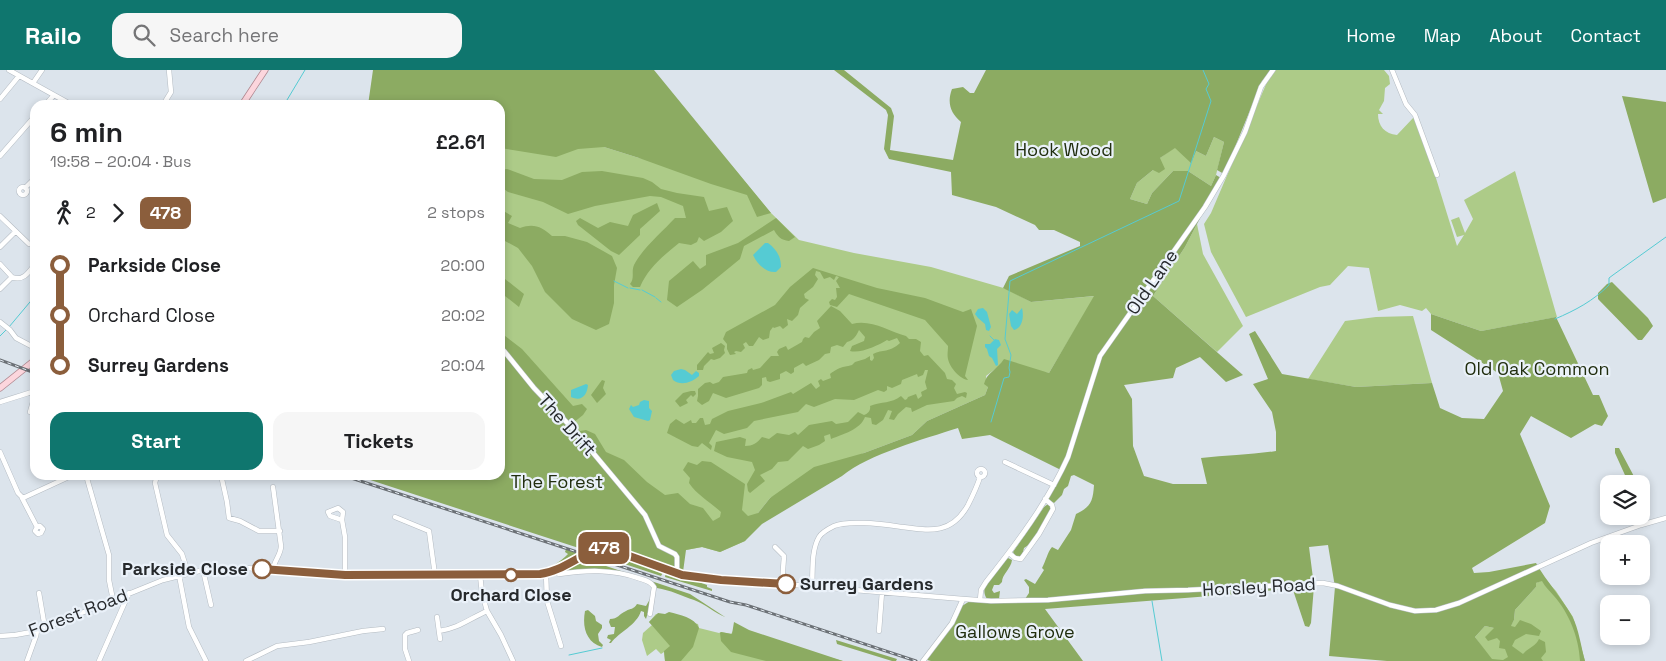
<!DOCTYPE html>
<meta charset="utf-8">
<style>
:root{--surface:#fff;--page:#f6f6f6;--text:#202124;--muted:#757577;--accent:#0f766e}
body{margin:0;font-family:"Space Grotesk",sans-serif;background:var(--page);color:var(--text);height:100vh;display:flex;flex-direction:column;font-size:19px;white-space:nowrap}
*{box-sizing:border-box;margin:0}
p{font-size:16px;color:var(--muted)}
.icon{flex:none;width:28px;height:28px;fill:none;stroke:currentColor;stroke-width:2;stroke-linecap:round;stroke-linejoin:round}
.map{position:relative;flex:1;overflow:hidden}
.drawer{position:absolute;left:30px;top:30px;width:475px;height:380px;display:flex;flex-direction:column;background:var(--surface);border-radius:15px;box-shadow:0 2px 8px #0003}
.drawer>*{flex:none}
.badge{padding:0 10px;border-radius:8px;font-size:18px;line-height:32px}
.buttons{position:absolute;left:1600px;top:405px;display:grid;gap:10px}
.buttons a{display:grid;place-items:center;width:50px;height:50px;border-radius:10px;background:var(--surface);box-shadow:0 2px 8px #0003;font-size:25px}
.map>.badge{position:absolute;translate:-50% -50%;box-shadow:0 0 0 2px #fff}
.legs{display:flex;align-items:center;gap:8px;height:55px;padding:0 20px;font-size:16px}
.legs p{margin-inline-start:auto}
.headline{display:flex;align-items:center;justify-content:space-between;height:85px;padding:0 20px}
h1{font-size:28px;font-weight:700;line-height:38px}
.button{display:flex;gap:10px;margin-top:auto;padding:10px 20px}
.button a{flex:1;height:58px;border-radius:15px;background:var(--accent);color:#fff;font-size:20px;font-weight:700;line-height:58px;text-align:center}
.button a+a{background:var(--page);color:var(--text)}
ul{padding:0 20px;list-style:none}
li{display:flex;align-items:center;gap:18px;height:50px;font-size:19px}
li i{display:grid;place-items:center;width:8px;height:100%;margin:0 6px;background:currentColor}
li i::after{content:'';width:12px;height:12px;margin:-6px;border:4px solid;border-radius:50%;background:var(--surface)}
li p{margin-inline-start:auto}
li:first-child i{background:linear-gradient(#0000 50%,currentColor 0)}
li:last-child i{background:linear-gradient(currentColor 50%,#0000 0)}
header{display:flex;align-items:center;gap:30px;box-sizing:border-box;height:70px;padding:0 25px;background:var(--accent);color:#fff}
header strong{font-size:24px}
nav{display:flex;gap:28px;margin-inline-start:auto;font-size:18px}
.search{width:350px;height:45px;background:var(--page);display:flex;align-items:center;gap:12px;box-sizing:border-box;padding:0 18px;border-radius:15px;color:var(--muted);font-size:19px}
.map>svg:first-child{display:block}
</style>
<header>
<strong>Railo</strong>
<div class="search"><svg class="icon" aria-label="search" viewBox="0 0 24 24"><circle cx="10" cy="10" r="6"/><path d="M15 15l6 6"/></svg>Search here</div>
<nav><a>Home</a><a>Map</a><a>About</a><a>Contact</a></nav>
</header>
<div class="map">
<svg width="1666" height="591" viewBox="0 0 1666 591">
<rect width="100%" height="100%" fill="#dce4ec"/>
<path fill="#adcb88" d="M1276,0H1384L1389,6L1390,14L1385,18L1384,31L1379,40L1383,44H1378C1378,56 1385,64 1397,65L1414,47L1435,105L1457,176L1464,165L1457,167L1451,150L1459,147L1465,163L1473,149L1464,130L1515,101L1557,247L1481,261L1431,244L1426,238L1422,241L1400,235L1378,241L1369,198L1348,196L1330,215L1320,217L1246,247L1211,182L1204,154L1211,143L1267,12Z
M1214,67L1224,72L1216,105L1211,116L1188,101H1173L1152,123L1147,134L1130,129L1137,113L1153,100L1160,88L1175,77L1196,81L1206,86Z
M500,68L604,77L639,88L732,96L771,143L799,170L854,183L931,197L1007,219L1031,232L1095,226L1049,303L999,296L986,306L988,317L985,325L927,351L912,365L864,383L770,428L758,443L745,471L720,482L702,477L686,480L500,272Z
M1197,154L1203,184L1243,256L1217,282L1153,226L1185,177Z
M1413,246L1432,313L1356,317L1308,309L1345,251L1376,247Z
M1545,509L1556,521L1573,547L1585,591H1492L1475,567L1485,556L1508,561L1514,550L1515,540L1536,517V513Z
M656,544L698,554L699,558L719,563L721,562L731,564L733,561L843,591H665L664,582L661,584L656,579L647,586L642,570L643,563L652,555L649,552Z"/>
<path fill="#8cab62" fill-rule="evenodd" d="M373,0H654L771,143L757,147L747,125L711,114L639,88L604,77L578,79L556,87L500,78V35H368Z
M834,0H844L891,38L894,46L890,80L953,90L961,52C950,43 947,32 952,19L963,17L970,23H974L986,0H1271L1262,11L1224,104L1217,100L1224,72L1214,67L1206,86L1196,81L1191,93L1175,78L1160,88L1165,99L1159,103L1153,100L1137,113L1130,129L1147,134L1152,123L1173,101H1188L1211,116L1216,105L1221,108L1185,177L1153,226L1243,305L1226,312L1200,287L1176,298L1173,308L1124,315L1132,329L1133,376L1144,406L1173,414H1207L1201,388C1226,385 1251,385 1276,381V362L1272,342L1253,314L1268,309L1249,264L1255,261L1282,304L1356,317L1432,313L1440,338L1462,348L1484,349L1503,321L1498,303L1431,260V244L1481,261L1556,247L1593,325H1599L1608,346L1602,356L1595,354L1571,368L1531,346L1520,364L1550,436L1545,453L1472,498L1474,503L1489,502L1536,493C1547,512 1561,527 1572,546C1579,559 1581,577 1585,591H1580C1579,568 1569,543 1554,526C1549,520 1545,517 1542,511L1536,513V517L1515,540L1514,550L1511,556L1515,557L1520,550L1531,554L1541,561L1539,566L1526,564L1515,570L1512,576L1523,584C1528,578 1536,576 1539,569L1545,572L1546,582L1541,588L1543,591H1387L1329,586L1335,517L1328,475L1309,477L1314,516L1311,553L1309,557L1305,556L1292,517L1261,522L1045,539L1083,591H931L927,590L958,546L962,536L970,531L1025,529L1029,523V517L1024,510L1026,509L1035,514L1044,500L1042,498C1046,491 1047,483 1052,477L1058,480L1071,460L1076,444C1091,437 1093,431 1094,415L1074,405L1071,406L1068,416L1064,419L1062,425L1054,433L1049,430L1048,427L1063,401L990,365L962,369L958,358C924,369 869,384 842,406L762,454L745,471L720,482L702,477L686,480L683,502L612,476L603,475L588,481L355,405H500V262L522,279L573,336L582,334L587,339L583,345L573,353L580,361L586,360L595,364L606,382L624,390L647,412L665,425L678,423L690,434L703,438L713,451L720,447L721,442C710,432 697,425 689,413L690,408L683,400L688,392L697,395L702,391L711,392L745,414L742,440L748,446L758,443L770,428L814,397L864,383L912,365L927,351L985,325L988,317L984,314C987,302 997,300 1004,289L1049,303L1094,226L1031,232L1003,218L1009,206L1080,176V172L1054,160H1039L1035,155L996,137L952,125L951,102L889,89L884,79L888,45L886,40ZM1485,556L1494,558L1485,567L1488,571L1497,568L1500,571L1499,578L1505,579L1508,587L1503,590L1492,589L1475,567Z
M1622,26L1666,32V128L1653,133Z
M507,99L534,109L562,110L582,102L602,101L643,108L652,112L661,119L677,123L704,127L709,141L727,137L733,151L721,162L704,171L699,167L697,172L691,175L679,173C663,186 648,198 640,217H633L630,214C635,208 631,202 634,195C642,179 662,162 675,148H686L683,136L661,127L650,126L595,136L568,144L543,132L508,122L500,116V100Z
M657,133L660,141L640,159V165L619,185L611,181L578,155L576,151L580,148L598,158L610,152L628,156L633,145Z
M500,139L512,146L508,153L520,158C534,153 542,157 552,166H565L587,172L612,186L617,198L614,215V233L609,254L596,260L572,249L545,222L532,196L518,178L505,171L501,174L500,173Z
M776,148L795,167L789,171C781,170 778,167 774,160L744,176L740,189L702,220L677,237L667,230L669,211L693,191L700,199L706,195V185L738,173Z
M813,198L877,218L925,228L963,242L971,239L977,256L965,306L968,310C960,309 950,298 948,289C947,285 948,281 948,276L925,250L849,224L837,237L830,235L829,232L832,229L835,230L837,227L836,218H840L836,211L839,207L836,206L834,210L830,207L824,209L820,202L816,201L815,205L818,209L813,217L804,224L805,228L809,230L800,238L798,245L792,251L787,249L788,255L783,259L780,256L774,258L773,257L770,261L769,268L763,270L759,267L753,276H749L746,272L743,274L745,278L741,282L736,281L734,282L736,284L730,285L727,279V274L723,269L726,262L775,235L790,217Z
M500,205L524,224L519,237L500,222Z
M1612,212L1648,248L1653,256L1642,270H1638L1598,229V223L1607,214Z
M831,236L840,241L852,254C871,249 888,261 906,266L909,269H916L921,272L920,281L924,286L928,285L945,303L947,309L952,310L956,314L954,318L957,324L965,322L967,323L966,328L962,326L957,328L954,331L927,335L912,342L911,338L906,337L898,344L894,350L889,349L892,341L888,340L883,350L876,355L872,354L871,348L865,347C860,360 843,364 831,369L830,364L824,366L825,371L819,375L808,379L803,376L788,391L778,392L772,399L760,405L765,411L750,423L748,421L747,414L755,400L752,392L727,387L714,381L716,372L740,367L746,369L745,376C753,376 757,373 762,367L769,369L777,363L789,365L795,362L798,365L809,355L832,351L836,354L848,352L858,342L864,345C868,344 871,340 870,336C882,331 891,334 901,326L905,330L907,329L908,327L916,324L918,329L922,326L921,322L927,319L925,312L928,300H925L923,305L918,307L917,304L902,310L901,314L892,318L887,316V320L884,322L878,320L854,330L835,329L814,337L806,334L798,342L754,351L747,358L724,364L716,360L709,373L712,376L711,380L702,373L698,377L692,376L667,363L670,354L676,349L684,354L691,350L692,353H696L700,348H703L705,355L710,354L712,349L728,341L761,333L791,322L793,324L811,313L816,319L820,316L818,311L821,309L823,311L831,308L830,304C841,296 841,298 852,295L855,292L865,289L870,286V290L872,291L874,288L873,284C883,279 889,283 900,273L897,268L889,271L887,270C879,275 860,284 850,281L852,276L864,271L865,267L859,260C856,266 854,270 847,272L843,277L837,275L831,277L830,283L825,284L819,290L806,296L803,293L794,298V302L791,304L786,301L780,304V309L770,312L767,311L766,307L762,308V315L759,318L726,328L713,323L709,331L702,335L697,331L698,326V319L705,313L710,312L713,314L719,312L723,307L747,303L748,300L752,298L753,300L760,298L771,286H779L777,282L779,279L786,276L788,280L802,272L803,269L805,267L809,268L814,262L820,258L817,251Z
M721,273L725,276L724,280L725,283L720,288L714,290L711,289L704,296L703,300H697V295L708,282L710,284L714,283L712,278Z
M602,310L605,311L603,318L606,324L597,333L591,325Z
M691,321H695L696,324L693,327L691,325L686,330L688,333L680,337L675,331L683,323Z
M1615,378H1619L1638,414H1629L1615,383Z
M1048,434L1052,437V442L1030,474L1024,478L1022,486L1016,487L1013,482L1044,437Z
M566,479L582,485L553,500L538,503V500C550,499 560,492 568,484L565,482Z
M607,480L612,481L664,501L661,506L594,484Z
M1008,488L1012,490C1011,499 1002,504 1002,512L999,515H994L992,520L994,523L1000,521L999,529H987C977,515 998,498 1008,488Z
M585,489L690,524L725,547C715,543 705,534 694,530C682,526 670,520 657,518L655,514L648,510L613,500L558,502Z
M666,502L683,508L698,509L699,512L707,515V517L712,519V521L665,507Z
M650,529H652L646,549L644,546V542L641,541C637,555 619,562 611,573H609L611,570L607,568L608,565L614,564L615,557H611L609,552L610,549C618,549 619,544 626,541C631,538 633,540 637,534L646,536Z
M588,540L595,546L596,551L602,555V558L598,564L599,571L603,575L602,577C586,572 582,557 585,541Z
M669,542C680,545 694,547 699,558L693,577L681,591H665L664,581L670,576L649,552L658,543L665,544Z
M734,552L749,560L843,591H766L731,582L721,571L720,563L721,562L732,564Z
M836,570L897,589L896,591H892L837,574Z"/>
<path fill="#55cbd3" d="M765,173H768C776,179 781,186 781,197L776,202C766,203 757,194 753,185Z
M983,238L987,242L991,257L989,261L986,260L985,254L978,248L975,244L978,239Z
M1022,238C1024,245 1023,258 1014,260L1011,256L1009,244L1012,240L1017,244Z
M995,269L999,270L1001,275L997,279L998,295L996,296L992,288L989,286L987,279L985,277V274H990Z
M681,299L685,300L692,305L696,301L699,303V306C691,313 681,316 673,310L671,305L674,301Z
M586,314L588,315C587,325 582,332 571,327V320Z
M644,330L649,331V338L652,341L650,350L648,351L634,347L629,339L631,335L633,337L639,335L640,332Z"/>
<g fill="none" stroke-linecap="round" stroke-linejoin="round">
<path stroke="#55cbd3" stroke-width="1" d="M284,35L305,0
M614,211L628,218
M630,218L640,220
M642,220L655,227
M656,228L661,232
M1555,249C1576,240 1593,231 1609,215V208L1613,205L1666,167
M9,257L35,226
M0,266L6,260
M990,266L994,270
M991,352L1004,308L1009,307L1010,302L1009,298L1011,285L1005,269L1010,211L1179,131L1211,31L1206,19L1209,14L1203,0
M1152,531L1162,591
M569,585L602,578"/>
<defs>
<path id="minor" d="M9,0L72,35
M1392,0L1406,34L1415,45L1437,105
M33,13L42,0
M0,29L19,6
M45,35L54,25
M163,35L171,22L169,0
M0,86L35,46
M19 121a4 4 0 1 1 8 0a4 4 0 1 1-8 0Z
M25,118L35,108
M0,146L29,174
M0,177L15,162
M0,194L12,207L0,219
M12,207C23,212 29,202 35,194
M0,252L10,260L16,268L35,278
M500,279L504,281L534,318L574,360L645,445L659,476L675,484L677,487V503
M0,332L35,321
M30,342L34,328L32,322
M0,382L18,423L23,428L73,405
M1005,392L1054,415
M977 403a4 4 0 1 1 8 0a4 4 0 1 1-8 0Z
M86,405L109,485V510L113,530
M157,405L155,413L167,465L182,484L188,503
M221,405L227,432L229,448L240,451L259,461H280
M22,428L37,457L35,461L38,464L41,463L43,459L40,456L37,457
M395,447L429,461L435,505
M342,450L330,446L328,442L338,438L343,442L342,450L345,467V505
M775,477L784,486L782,514
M620,482L648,493L688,506L963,529L991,531L1048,530L1145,521L1188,520L1323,513L1338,516L1390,535L1415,541L1436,540L1459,533L1591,473L1641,455L1666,448
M1009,483L1015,488L1021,489L1039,464L1053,439L1052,435L1045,429
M203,500L211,535
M273,500C274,490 281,485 281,476L273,417
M554,501L559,504C586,500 612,499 638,508C644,510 651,511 654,517L650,544
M546,503L547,531L561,576
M179,505L189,557L206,591
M480,505L482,523L487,541L501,565L513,591
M812,516C813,501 811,481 819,467C822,462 828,459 834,456C844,452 853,453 864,453C877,453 889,455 902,457C931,461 952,464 968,435C973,425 977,417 980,407
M39,523L45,558
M980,530L981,520L986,512C1017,473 1047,433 1068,387L1100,286L1205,137L1224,105L1245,62L1261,17L1273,0
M437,547L440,569
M439,561C457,559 471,548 487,541
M879,561L882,522
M0,566L15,565L37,561L163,510L203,500L246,498L345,505H511L546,503L571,494
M27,591L36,566L37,561
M99,591L129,523
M246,591L277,576L309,572L363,561L383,559
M409,591L405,579V565L407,563L418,560
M923,591L952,553L963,529"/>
<path id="major" d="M242,35L265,0
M0,318L35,290"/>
</defs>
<use href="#minor" stroke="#b4bbc2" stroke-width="5.5"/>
<use href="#major" stroke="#b08890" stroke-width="7"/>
<use href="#minor" stroke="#fff" stroke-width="4.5"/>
<use href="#major" stroke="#fcd6dd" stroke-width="5.5"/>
<defs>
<path id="rail" d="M0,290L35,303
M342,405L730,532L746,535L916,591"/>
</defs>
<use href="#rail" stroke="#6c7176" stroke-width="3"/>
<use href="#rail" stroke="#eaf1f9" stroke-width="1" stroke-dasharray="4" stroke-linecap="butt"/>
<defs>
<path id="minor-bridge" d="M571,494L603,478L620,482"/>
</defs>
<use href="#minor-bridge" stroke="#b4bbc2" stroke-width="5.5" stroke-linecap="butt"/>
<use href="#minor-bridge" stroke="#fff" stroke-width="4.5"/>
</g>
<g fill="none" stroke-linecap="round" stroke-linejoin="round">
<defs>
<path id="line-1" d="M262,499L345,505L540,504C565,501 585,479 607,478L682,505L721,510L786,514"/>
</defs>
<use href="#line-1" stroke="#fff" stroke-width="11"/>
<use href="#line-1" stroke="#8b5e3c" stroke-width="8"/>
</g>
<g fill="#fff" stroke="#8b5e3c" stroke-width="2.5">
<circle cx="262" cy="499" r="9"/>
<circle cx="511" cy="505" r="6"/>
<circle cx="786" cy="514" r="9"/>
</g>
<g text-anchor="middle" stroke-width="4.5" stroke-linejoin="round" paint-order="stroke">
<g font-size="18" fill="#212e0f" stroke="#eaf1f9">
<text x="1064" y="86">Hook Wood</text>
<text x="1537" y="305">Old Oak Common</text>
<text x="557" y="418">The Forest</text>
<text x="1015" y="568">Gallows Grove</text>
</g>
<g font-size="18" fill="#26292c" stroke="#eaf1f9">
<text transform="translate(1152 212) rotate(-55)" y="6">Old Lane</text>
<text transform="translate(567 355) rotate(48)" y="6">The Drift</text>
<text transform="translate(1259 517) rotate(-3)" y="6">Horsley Road</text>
<text transform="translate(78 543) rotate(-21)" y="6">Forest Road</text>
</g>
<g font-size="18" font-weight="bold" fill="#26292c" stroke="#eaf1f9" text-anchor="end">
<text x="248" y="505">Parkside Close</text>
<text x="800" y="520" text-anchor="start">Surrey Gardens</text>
<text x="511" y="531" text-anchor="middle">Orchard Close</text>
</g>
</g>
</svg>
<div class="buttons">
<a><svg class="icon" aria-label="layers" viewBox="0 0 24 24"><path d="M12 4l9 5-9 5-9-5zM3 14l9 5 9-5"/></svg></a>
<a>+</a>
<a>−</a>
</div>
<b class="badge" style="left:604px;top:478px;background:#8b5e3c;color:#fff">478</b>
<section class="drawer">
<div class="headline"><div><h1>6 min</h1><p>19:58 – 20:04 · Bus</p></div><b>£2.61</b></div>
<div class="legs"><svg class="icon" aria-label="walk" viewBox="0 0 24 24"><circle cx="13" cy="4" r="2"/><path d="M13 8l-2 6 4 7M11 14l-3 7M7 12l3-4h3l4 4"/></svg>2<svg class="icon" aria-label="forward" viewBox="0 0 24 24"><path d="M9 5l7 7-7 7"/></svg><b class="badge" style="background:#8b5e3c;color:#fff">478</b><p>2 stops</p></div>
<ul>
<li><i style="color:#8b5e3c"></i><b>Parkside Close</b><p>20:00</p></li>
<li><i style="color:#8b5e3c"></i><span>Orchard Close</span><p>20:02</p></li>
<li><i style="color:#8b5e3c"></i><b>Surrey Gardens</b><p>20:04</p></li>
</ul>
<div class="button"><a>Start</a><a>Tickets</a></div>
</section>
</div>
